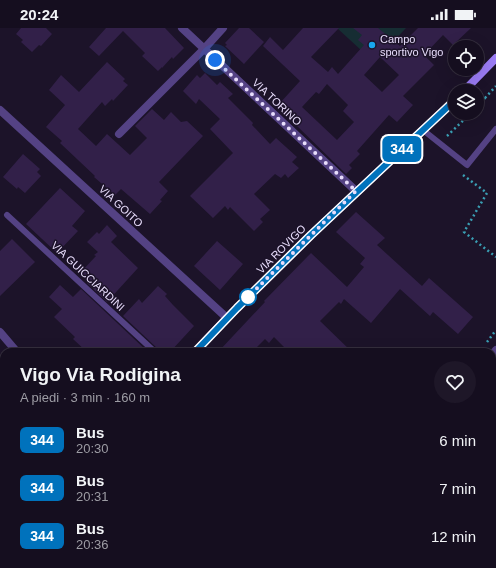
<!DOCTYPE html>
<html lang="it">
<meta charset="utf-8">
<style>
:root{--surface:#150e1f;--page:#1e1728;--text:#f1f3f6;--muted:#9d9ca4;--line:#342e3d}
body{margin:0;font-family:Helvetica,sans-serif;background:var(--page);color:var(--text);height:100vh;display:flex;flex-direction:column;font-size:15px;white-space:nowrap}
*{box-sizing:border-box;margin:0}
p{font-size:13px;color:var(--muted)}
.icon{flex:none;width:22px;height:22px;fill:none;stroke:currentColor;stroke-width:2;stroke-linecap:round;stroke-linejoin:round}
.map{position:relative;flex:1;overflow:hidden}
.panel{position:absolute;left:0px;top:320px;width:496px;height:220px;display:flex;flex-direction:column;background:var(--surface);border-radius:12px 12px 0 0;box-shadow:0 4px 16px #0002,0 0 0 1px var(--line)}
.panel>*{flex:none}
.badge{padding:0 8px;border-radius:6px;font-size:14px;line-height:26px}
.controls{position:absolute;left:448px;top:12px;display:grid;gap:8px}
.controls a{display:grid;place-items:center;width:36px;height:36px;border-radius:50%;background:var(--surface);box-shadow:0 4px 16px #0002,0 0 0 1px var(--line);font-size:20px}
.you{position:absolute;width:20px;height:20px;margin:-10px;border:3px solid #fff;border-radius:50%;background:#1a73e8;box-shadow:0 0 0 6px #1a73e833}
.map>.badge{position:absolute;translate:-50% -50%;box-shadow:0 0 0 2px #fff}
.round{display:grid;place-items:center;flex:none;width:42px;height:42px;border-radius:21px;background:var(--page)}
.summary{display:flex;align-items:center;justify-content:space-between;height:68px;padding:0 20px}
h1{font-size:19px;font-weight:700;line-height:30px}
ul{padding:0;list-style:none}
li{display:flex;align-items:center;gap:12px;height:48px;padding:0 20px}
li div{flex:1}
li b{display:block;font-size:15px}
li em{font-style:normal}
li .badge{min-width:44px;font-weight:700;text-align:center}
.status{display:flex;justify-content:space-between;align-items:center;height:28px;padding:0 20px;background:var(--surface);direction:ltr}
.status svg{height:11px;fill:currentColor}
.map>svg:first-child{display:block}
</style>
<div class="status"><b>20:24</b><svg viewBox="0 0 49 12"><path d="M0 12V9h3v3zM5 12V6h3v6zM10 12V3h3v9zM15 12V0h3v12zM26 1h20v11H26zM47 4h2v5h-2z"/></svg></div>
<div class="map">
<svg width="496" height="540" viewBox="0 0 496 540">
<rect width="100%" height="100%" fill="#1c1329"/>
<path fill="#162d33" d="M337,0H406L374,34Z"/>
<path fill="#322049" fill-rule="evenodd" d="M21,0H46L52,6L41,18L39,17L32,24L21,14L23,12L16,6Z
M106,0H165L184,20L173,31L172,29L162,40V39L158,43L142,28L145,25L123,3L99,28L89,19Z
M239,0H249L264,14L244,36L225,18L227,17L225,15Z
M303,0H339L311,29L328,44L332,39L338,46L364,17L358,12L362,7L353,0H378L400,18L418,0H471L453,17L443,7L424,27L434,37L403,68L413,77L397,94L389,87L357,123L360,126L349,137L352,140L346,146L295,96L299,92L280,75L300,53L263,18L270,9L283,22ZM380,29L399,47L382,64L364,47ZM327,56L348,77L343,83L354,94L337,112L302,79L316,64L319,66Z
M107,34L125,51L123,53L128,57L113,73L112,71L105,78L102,74L78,101L96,118L107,106L130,127L147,110L135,98L152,81L164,92L171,84L181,94L187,93L203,108L159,154L168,163L160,172L162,173L150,186L121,161L115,167L94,149L95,148L60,115L62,113L46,99L65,77L49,62L61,47L79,64Z
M205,45L217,57L220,54L233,66L228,70L253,95L252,97L270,116L276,110L297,129L292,134L299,140L288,150L285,146L281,150L275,146L254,166L270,182L260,191L263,194L254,203L230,179L228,182L225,178L213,190L190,168L233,125L210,101L220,91L199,71L196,76L183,63L197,47L200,50Z
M23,126L40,141L37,144L41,148L25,165L18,159L17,161L3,149Z
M60,160L85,183L72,198L78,203L57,225L26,196Z
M356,184L385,210L377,217L422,258L429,250L473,289L458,306L433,284L430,288L400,261L371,295L344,271L341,276L339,274L320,293L352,324H289L274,309L269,315L265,311L252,324H218L265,274L264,273L311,225L347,259L364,239L360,236L365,230L336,204Z
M107,197L117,208L111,214L138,240L107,274L87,255L89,252L81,244L96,228L94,227L98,224L87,214L97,204L99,206Z
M12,211L35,234L0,268V223Z
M217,213L243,236L220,262L194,238Z
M60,257L73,269L81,261L148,324H87L73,311L75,309L54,289L62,281L49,269Z
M158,258L167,266L165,268L173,277L194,298L170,324H159L158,321L123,288L139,271L142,275Z"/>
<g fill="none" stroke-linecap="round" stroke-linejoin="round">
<path stroke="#3a9fb4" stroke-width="2.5" stroke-dasharray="2 3" stroke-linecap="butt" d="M485,70L496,58
M477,78L485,70L479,64
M447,108L471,85
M463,147L487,165L464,204L496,229
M487,314L496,302
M306,540L309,536"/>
<path stroke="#544284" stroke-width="6" d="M423,102L467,137L496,101
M7,187L155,324"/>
<path stroke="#544284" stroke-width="8" d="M182,0L356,163
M0,82L227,290
M119,106L204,21L223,0
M0,304L17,324
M492,327L496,322
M0,486L4,491
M322,540L325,536"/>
<path stroke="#9b7cf5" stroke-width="8" d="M464,63L496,30
M195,324L227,290L311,207L455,72
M7,540L10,536"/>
</g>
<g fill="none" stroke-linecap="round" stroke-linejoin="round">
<defs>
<path id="line" d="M195,324L237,280L311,207L455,72"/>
</defs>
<use href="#line" stroke="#fff" stroke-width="9"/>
<use href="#line" stroke="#0072bc" stroke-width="6"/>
<path stroke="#e8ddfc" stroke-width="4" stroke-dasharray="0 7.2" d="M215,32L356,163L248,269"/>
</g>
<circle fill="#18a6ee" stroke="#1c1329" stroke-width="1.5" cx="372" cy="17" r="4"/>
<circle fill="#fff" stroke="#0072bc" stroke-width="2" cx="248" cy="269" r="8"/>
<g text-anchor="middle" stroke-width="3" stroke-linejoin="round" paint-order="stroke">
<g font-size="11" fill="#e8ddfc" stroke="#1c1329" text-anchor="start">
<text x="380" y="15">Campo<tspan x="380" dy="13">sportivo Vigo</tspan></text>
</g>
<g font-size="11" fill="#e8ddfc" stroke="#1c1329">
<text transform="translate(277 74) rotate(43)" y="4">VIA TORINO</text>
<text transform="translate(121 178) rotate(43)" y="4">VIA GOITO</text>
<text transform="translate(281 221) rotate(-45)" y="4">VIA ROVIGO</text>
<text transform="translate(88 248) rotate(43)" y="4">VIA GUICCIARDINI</text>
</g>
</g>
</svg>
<div class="controls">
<a><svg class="icon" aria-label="locate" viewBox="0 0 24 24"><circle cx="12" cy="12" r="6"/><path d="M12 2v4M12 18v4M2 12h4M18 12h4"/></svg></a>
<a><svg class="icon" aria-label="layers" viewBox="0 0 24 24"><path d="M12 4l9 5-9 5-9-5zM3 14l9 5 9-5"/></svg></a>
</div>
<div class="you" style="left:215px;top:32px"></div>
<b class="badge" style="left:402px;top:121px;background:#0072bc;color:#fff">344</b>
<section class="panel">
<div class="summary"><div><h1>Vigo Via Rodigina</h1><p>A piedi · 3 min · 160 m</p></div><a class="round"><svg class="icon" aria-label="heart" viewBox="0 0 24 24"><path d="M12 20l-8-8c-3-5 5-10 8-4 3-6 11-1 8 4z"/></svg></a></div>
<ul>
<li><span class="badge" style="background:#0072bc;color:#fff">344</span><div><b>Bus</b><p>20:30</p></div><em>6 min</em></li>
<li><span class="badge" style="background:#0072bc;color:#fff">344</span><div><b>Bus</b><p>20:31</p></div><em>7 min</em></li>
<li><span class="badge" style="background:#0072bc;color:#fff">344</span><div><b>Bus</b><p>20:36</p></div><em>12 min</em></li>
</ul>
</section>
</div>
